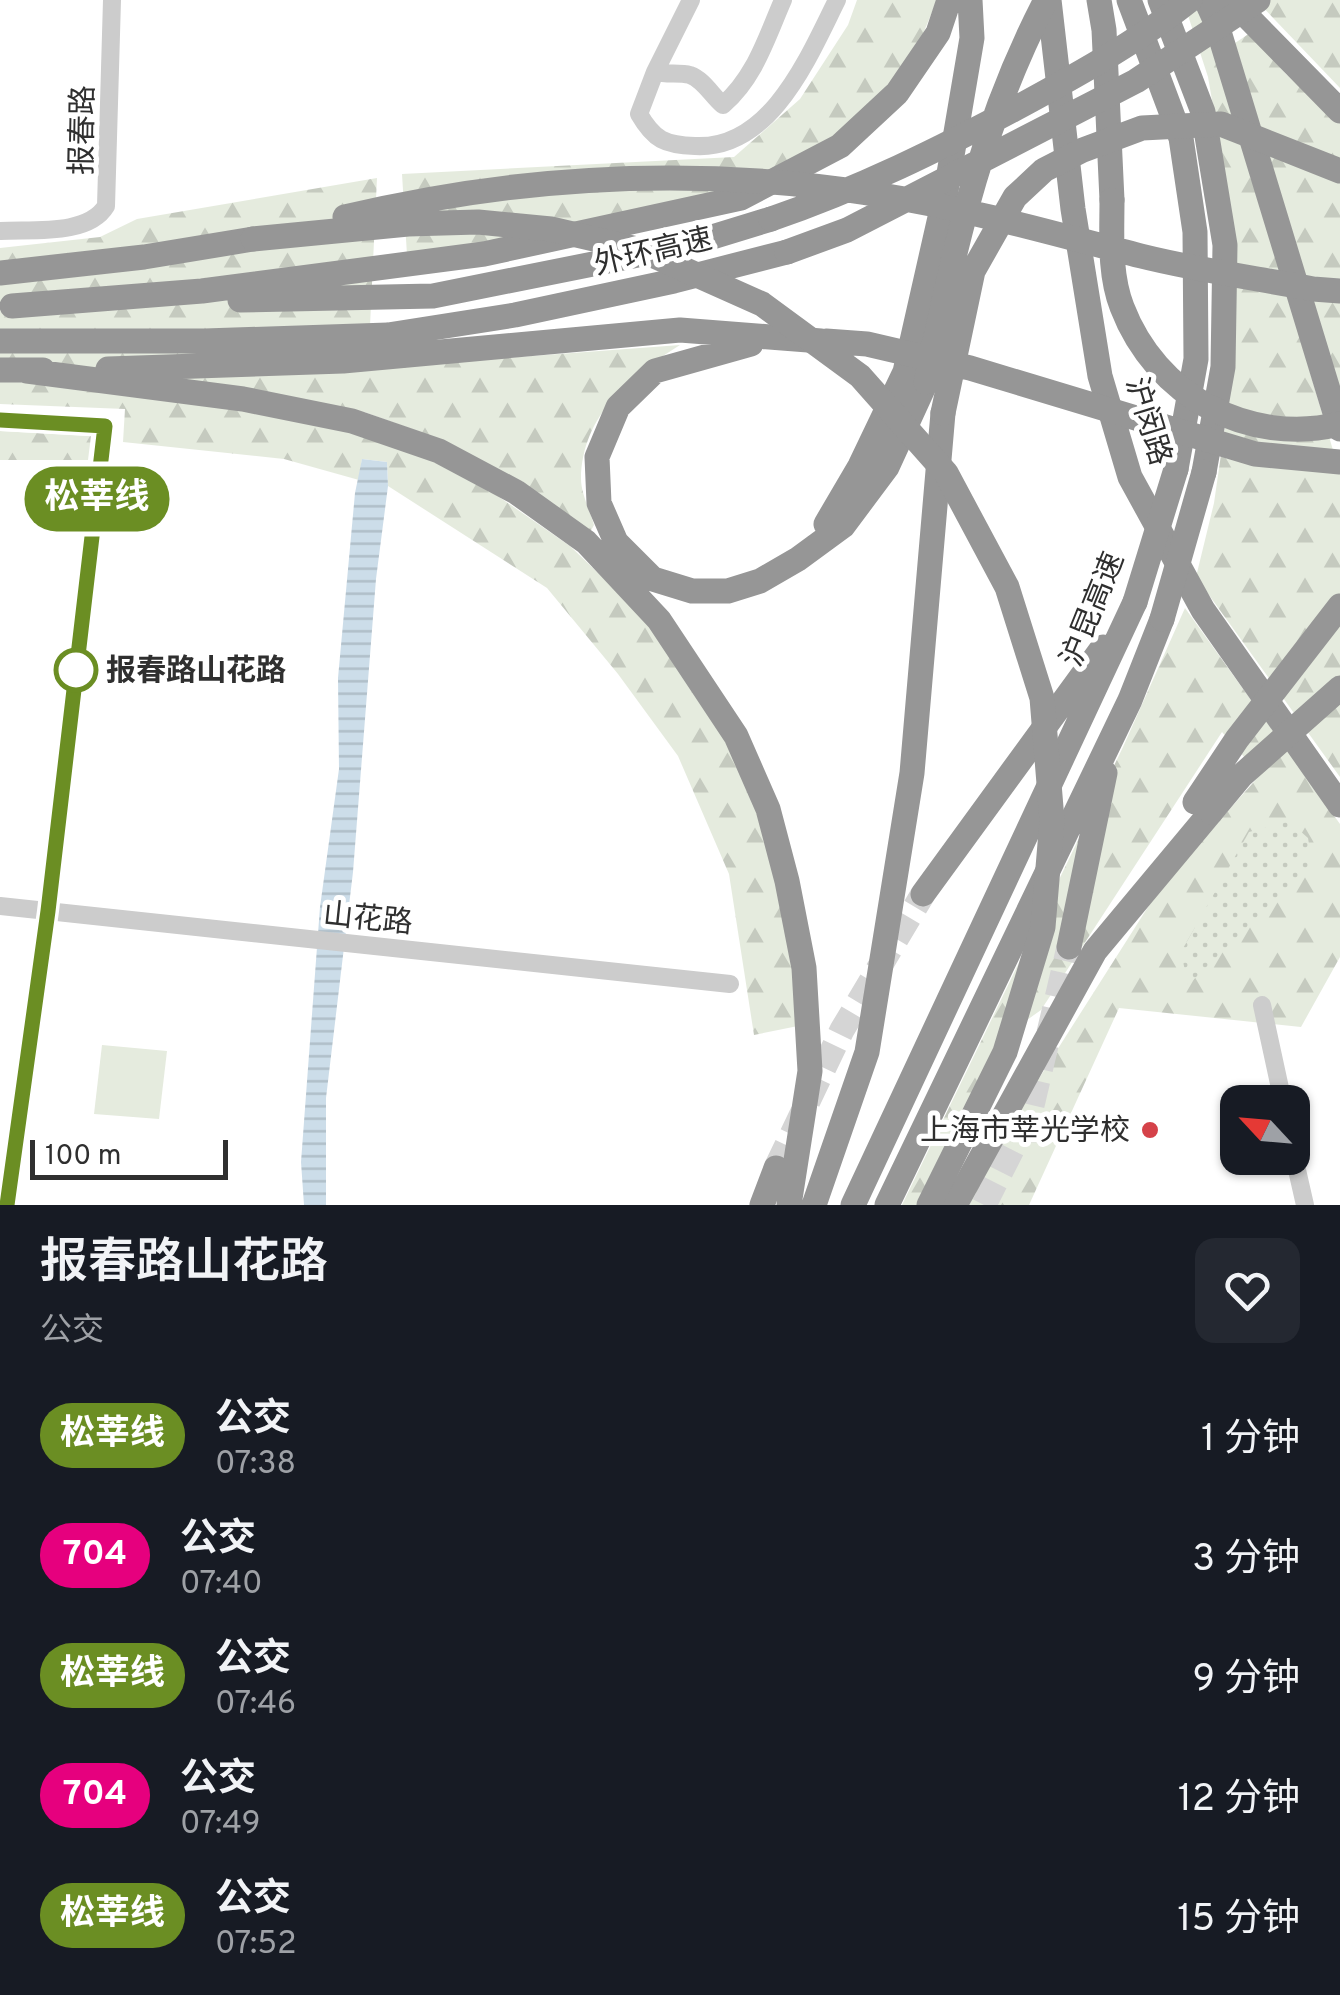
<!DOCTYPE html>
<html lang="zh">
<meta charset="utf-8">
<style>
:root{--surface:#171b24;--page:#242831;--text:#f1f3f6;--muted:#9ea1a6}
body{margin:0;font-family:Overpass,"Noto Sans SC",sans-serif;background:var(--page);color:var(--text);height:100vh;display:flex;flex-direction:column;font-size:38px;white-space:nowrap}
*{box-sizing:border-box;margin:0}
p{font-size:32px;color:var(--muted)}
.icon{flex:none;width:55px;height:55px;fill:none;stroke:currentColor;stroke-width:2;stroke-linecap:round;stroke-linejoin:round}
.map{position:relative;height:1205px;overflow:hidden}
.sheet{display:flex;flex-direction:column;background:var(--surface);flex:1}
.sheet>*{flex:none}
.badge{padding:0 20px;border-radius:32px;font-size:35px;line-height:65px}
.needle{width:65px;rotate:296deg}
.tools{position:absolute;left:1220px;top:1085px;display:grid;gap:20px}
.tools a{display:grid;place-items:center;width:90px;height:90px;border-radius:20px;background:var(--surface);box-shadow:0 2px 8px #0004;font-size:50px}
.scale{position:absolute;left:30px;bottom:25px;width:198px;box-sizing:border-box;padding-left:10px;border:5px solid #2f2f2f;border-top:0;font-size:28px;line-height:35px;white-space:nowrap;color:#2f2f2f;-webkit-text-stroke:8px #fff;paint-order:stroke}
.map>.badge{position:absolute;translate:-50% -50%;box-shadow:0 0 0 5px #fff}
.round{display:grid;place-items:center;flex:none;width:105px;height:105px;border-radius:20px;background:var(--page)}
.summary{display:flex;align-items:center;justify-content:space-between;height:170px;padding:0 40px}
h1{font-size:48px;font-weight:600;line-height:75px}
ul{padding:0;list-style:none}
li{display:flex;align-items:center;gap:30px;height:120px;padding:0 40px}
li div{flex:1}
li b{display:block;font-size:38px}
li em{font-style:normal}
li .badge{min-width:110px;font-weight:700;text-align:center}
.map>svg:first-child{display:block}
</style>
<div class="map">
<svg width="1340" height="1205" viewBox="0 0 1340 1205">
<defs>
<pattern id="forest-firs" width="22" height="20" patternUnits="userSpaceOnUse" patternTransform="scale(2.5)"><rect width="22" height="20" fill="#e5ebde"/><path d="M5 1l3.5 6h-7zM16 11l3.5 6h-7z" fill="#c5cabf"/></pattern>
<pattern id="park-dots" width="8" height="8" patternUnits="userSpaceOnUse" patternTransform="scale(2.5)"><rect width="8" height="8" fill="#e5ebde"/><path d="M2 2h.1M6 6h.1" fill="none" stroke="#c5cabf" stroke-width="1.8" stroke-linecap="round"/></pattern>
<pattern id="water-rules" width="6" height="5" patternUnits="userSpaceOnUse" patternTransform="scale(2.5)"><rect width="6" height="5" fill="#ccdde9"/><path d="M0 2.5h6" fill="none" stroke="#b0bec8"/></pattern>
</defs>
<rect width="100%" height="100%" fill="#fff"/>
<path fill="url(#forest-firs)" d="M857,0H937L913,58L859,118L808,156L714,198L500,243L407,255L402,174L734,157L800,99L848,25Z
M1183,0H1197L1217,56L1340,474V777L1196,577L1214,503L1228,406L1222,158L1208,77Z
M1256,0H1340V88Z
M1250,33L1286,74L1340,123V393L1235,43Z
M377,178L368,368L680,345C630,376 582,415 581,479C581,493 590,511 594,525L588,536L431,436L364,412L399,445L479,483L570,546L643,616L734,750L769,833L789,921L798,1026L754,1035L729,874L678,756L618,674L547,588L388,486L387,462L362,459L359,480L284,459L123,442L125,409L0,404V248L100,237L137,219Z
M0,431L91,436L88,460H0Z
M1185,608L1340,824V957L1301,1027L1119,1008L1029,1205H969L1024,1102L1162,885L1260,775L1222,732L1041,1010L999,1040L919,1205H902L1123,747Z"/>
<path fill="url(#park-dots)" d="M1289,821L1308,838L1312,863L1188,985L1181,952L1249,832Z"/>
<path fill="#e5ebde" d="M102,1045L167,1051L159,1119L94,1114Z"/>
<path fill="url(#water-rules)" d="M362,459L387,462L388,486L376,579L353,872L326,1098V1205H304L301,1162L320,907L339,769L338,678L355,493Z"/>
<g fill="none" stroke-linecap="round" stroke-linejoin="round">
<path stroke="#d5d5d5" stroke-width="25" stroke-dasharray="25 12" stroke-linecap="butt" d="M776,1168L842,1030L923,894
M984,1205L1030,1114L1069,947"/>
<path stroke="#ccc" stroke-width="18" d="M691,0L655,72C667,75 680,72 690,75C704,80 712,96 723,105C755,77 766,39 783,0
M655,72L639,114C654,140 665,145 695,146C771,150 809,56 837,0
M0,231C31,229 88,236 106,206L112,0
M0,420L105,426L48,911L7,1205
M0,906L730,984
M1262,1005L1283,1102
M1292,1148L1305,1205"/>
<path stroke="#969696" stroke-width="25" d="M1049,0L1073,209L1100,376L1130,477L1203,610L1340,805
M1099,0L1104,30L1112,200
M1129,0L1181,138L1195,232L1196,359L1176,469
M1160,0L1203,112L1225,245L1223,367L1204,472
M1206,0L1216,22L1340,429
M1231,0L1340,111
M0,273L144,257L253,239
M240,300L433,296L683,246L771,219
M12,306L202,291L484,254L741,198L840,146L897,93L938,33L949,0
M0,341H205L388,335L515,315L674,281L787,252
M751,344L655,371L618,407L597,457L599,503L616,542L653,579L692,591H728L760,581L798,559L843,526L887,467L926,382
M108,369L343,361L680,330L821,341
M0,370H43
M27,371L243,399L352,421L439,451L516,492L586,542L659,620L736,736L768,809L787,881L804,968L810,1071L789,1205
M826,524L860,466L905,372L946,191L972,38L970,0
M923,894L1103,647
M1069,947L1105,773
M762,1205L776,1168
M814,1205L867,1052L912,773L943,413
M853,1205L1135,602
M887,1205L1130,700L1162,619
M955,1205L1095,951L1211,812"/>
<path stroke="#969696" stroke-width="25" d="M1112,200C1112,235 1109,274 1122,307C1156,396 1248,446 1340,424
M345,217C521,175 702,166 881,195C969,209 1055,234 1141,256C1197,270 1255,278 1313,289L1340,291
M771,219C859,189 940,149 1022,105C1079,74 1139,41 1190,0
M253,239L408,224L478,222L551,229L641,250L762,304L860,376L946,473L1007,587L1042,698L1052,820L1043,927L1005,1052L929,1205
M787,252L847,230L1136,81L1258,0
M826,341L867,344L970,368L1255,454L1340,462
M926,382C956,244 980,127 1046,0
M943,413L973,271L1015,197L1044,170L1083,150L1142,128L1221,124L1340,171
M1135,602L1176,469
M1162,619L1204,472
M1195,802L1237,739L1340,606
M1211,812L1241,776L1340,688"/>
</g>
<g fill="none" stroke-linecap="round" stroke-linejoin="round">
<defs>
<path id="line" d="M0,420L105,426L48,911L7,1205"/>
</defs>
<use href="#line" stroke="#fff" stroke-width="22"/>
<use href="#line" stroke="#6b8e23" stroke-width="15"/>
</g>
<circle fill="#fff" stroke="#6b8e23" stroke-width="5" cx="76" cy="670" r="20"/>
<circle fill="#d54249" stroke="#fff" stroke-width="4" cx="1150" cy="1130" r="10"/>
<g text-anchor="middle" stroke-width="10" stroke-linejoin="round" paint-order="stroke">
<g font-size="30" fill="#2f2f2f" stroke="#fff">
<text transform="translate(82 130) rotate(-89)" y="10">报春路</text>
<text transform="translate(653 251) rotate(-13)" y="10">外环高速</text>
<text transform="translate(1149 421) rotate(73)" y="10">沪闵路</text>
<text transform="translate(1092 609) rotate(-68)" y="10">沪昆高速</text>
<text transform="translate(368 918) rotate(6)" y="10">山花路</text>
</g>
<g font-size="30" font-weight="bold" fill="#2f2f2f" stroke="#fff" text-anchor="start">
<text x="106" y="680">报春路山花路</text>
</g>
<g font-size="30" fill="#2f2f2f" stroke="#fff" text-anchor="end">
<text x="1130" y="1140">上海市莘光学校</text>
</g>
</g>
</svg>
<div class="tools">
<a><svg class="needle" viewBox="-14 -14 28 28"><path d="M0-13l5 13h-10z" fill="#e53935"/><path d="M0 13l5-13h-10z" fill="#9ea1a6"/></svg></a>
</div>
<div class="scale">100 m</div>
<b class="badge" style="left:97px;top:499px;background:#6b8e23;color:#fff">松莘线</b>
</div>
<section class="sheet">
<div class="summary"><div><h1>报春路山花路</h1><p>公交</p></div><a class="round"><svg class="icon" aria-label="heart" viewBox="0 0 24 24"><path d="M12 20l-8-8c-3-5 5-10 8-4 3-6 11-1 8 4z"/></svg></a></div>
<ul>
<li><span class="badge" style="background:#6b8e23;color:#fff">松莘线</span><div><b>公交</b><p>07:38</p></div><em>1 分钟</em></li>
<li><span class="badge" style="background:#e6007e;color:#fff">704</span><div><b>公交</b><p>07:40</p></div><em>3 分钟</em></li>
<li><span class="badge" style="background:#6b8e23;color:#fff">松莘线</span><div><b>公交</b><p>07:46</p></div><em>9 分钟</em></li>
<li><span class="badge" style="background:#e6007e;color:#fff">704</span><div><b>公交</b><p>07:49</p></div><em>12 分钟</em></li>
<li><span class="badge" style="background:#6b8e23;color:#fff">松莘线</span><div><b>公交</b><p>07:52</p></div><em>15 分钟</em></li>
</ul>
</section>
